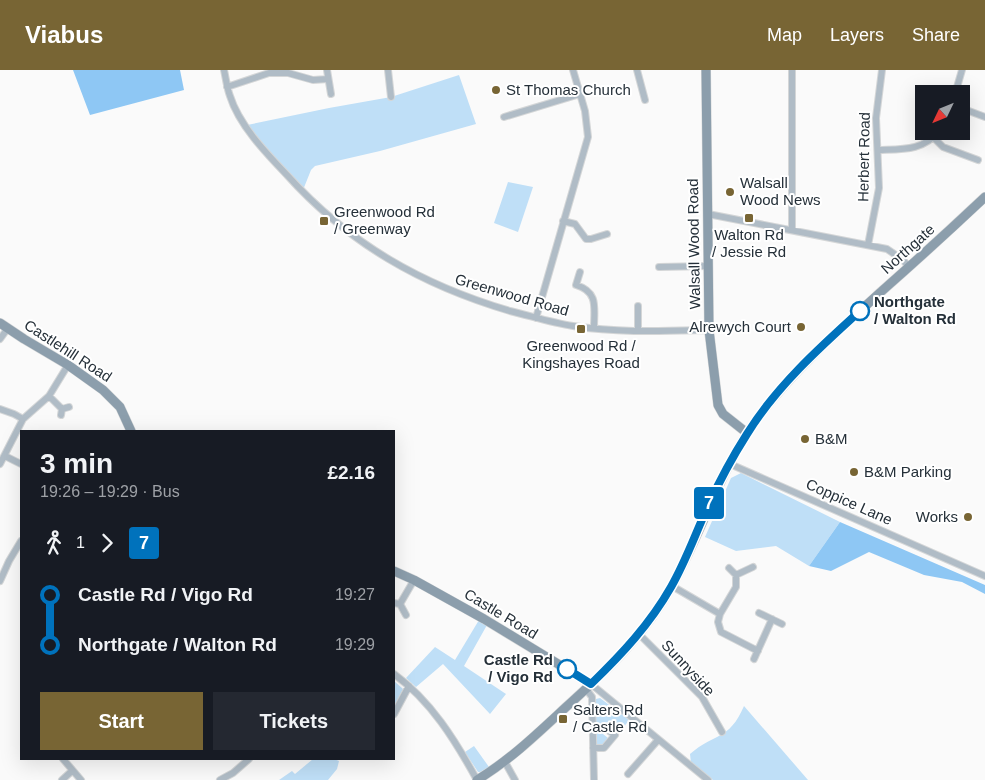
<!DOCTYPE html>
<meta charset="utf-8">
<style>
:root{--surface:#171b24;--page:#242831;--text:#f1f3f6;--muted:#9ea1a6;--accent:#786534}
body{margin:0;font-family:Helvetica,sans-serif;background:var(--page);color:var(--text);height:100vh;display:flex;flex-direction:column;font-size:19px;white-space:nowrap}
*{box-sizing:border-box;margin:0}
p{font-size:16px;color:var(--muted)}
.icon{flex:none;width:28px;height:28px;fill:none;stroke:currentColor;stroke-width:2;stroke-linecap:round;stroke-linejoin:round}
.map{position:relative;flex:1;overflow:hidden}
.panel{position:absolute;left:20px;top:360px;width:375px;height:330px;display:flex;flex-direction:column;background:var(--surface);border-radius:0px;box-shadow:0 5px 20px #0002}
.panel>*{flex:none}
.badge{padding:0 10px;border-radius:4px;font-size:18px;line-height:32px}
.needle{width:32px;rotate:227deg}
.controls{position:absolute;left:915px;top:15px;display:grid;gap:10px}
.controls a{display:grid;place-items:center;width:55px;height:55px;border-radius:0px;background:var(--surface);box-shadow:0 5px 20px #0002;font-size:25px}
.map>.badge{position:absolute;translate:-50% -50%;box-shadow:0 0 0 2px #fff}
.legs{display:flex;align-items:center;gap:8px;height:55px;padding:0 20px;font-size:16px}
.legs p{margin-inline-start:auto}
.headline{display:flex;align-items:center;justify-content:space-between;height:85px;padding:0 20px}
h1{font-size:28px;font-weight:700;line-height:38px}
.cta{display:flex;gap:10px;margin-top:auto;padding:10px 20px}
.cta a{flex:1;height:58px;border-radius:0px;background:var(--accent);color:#fff;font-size:20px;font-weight:700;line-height:58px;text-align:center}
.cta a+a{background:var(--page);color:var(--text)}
ul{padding:0 20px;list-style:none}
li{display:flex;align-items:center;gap:18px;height:50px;font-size:19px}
li i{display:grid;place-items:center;width:8px;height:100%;margin:0 6px;background:currentColor}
li i::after{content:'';width:12px;height:12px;margin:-6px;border:4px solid;border-radius:50%;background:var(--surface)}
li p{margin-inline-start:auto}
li:first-child i{background:linear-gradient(#0000 50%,currentColor 0)}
li:last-child i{background:linear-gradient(currentColor 50%,#0000 0)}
header{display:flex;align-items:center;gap:30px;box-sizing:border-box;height:70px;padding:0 25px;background:var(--accent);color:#fff}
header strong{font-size:24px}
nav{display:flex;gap:28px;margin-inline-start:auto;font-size:18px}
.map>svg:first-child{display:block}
</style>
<header>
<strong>Viabus</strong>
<nav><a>Map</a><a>Layers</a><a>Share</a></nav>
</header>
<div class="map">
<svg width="985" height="710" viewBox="0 0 985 710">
<rect width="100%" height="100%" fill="#fafafa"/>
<path fill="#bfdff7" d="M459,5L476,54L380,81L315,96L311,100L303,120L270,85L247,55L329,38L391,27Z
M508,112L533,117L518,162L494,153Z
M741,403L840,452L809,496L776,476L736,481L705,467L731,408Z
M479,550L487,555L464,596L506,624L490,644L443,594L416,617L406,608L435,577L455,590Z
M394,611L403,619L394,636Z
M600,628L629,650L618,665L608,658L603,664L608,668L603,674L598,675L596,673L594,634L596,629Z
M744,636L808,710H713L691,693L690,684C714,663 729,671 744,636Z
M474,676L489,697L480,702H478L465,682Z
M313,689H334L339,691L337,699L328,710H279L292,701L295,704Z"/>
<path fill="#8ec7f4" d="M73,0H180L184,20L90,45Z
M840,452L985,515V524L962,512L924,505L869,482L831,501L809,496Z"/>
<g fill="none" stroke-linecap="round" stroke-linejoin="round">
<defs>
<path id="street" d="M224,0C226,9 227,18 230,26C239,55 266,83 287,105C349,174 422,215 510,241C531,246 552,253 573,256C618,263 664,261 709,260
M327,0L331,24
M388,0L391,27
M637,0L645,30
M792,0V160
M227,17L269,3H288L313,10L328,9
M955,24L962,0
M961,38L985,47
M504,47L580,24
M934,68L943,77L978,90
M878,80C902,79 923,81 939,61
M708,144L887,179L903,190L909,197
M563,151L575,154L586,169H591L607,164
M868,175L879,118L876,48L882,0
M659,197L708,196
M580,202L576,215C599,222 594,238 594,258
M536,248L588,67L585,41L573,0
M638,261V236
M0,269L8,258
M49,326L62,339
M0,339L14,344L23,349
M61,345L62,339L69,337
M5,386L21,394
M0,394L23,349L49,326L68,295
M730,394L985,506
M729,498L736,505
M0,511L9,491L21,471
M672,516L720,544L718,552L721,562L758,581
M394,533L400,534L406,545
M400,534L414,510
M759,543L782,554
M720,544L736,517V505L753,497
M639,564L702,627L722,662
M754,589L772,549
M394,604C431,631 455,670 477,710
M591,614L708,710
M586,619L592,627L594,710
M394,644L409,616
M593,678H604L615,665L609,661
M63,689L81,710
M505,692L515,710
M628,704L658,670
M62,710L72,701
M220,710L233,703L249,689"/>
<path id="secondary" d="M706,0L709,260L718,335L723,344L747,363
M0,253L24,269L68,295L103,320L120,337L131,361
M394,501L414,510L484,549L591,614
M477,710C510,690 537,664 565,638C606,601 647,563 673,514C703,459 721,397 759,346C795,299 839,260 883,220C917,190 951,159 985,127"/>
</defs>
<use href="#street" stroke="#d4d6d7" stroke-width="8"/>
<use href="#secondary" stroke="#d4d6d7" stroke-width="10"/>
<use href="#street" stroke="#b0bcc6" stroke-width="6"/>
<use href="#secondary" stroke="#8c9eac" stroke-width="9"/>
</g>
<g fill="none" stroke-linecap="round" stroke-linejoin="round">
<defs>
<path id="line-1" d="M567,599L591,614C622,584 650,554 671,517C686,491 696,462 709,434C720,410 733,386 747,364C776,317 819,278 860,241"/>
</defs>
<use href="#line-1" stroke="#fff" stroke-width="11"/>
<use href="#line-1" stroke="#0072bc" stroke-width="8"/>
</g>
<g fill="#786534" stroke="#fff" stroke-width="2">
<circle cx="496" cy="20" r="5"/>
<circle cx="730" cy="122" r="5"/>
<rect x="744" y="143" width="10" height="10" rx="2.5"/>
<rect x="319" y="146" width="10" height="10" rx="2.5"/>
<circle cx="801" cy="257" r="5"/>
<rect x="576" y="254" width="10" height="10" rx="2.5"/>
<circle cx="805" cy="369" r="5"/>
<circle cx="854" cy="402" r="5"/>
<circle cx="968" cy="447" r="5"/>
<rect x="558" y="644" width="10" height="10" rx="2.5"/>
</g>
<g fill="#fff" stroke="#0072bc" stroke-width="2.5">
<circle cx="860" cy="241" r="9"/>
<circle cx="567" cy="599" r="9"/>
</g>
<g text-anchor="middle" stroke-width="4" stroke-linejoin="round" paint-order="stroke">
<g font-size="15" fill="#253039" stroke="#fff" text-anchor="start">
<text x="506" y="25">St Thomas Church</text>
<text x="740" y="118">Walsall<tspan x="740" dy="17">Wood News</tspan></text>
<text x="334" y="147">Greenwood Rd<tspan x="334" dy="17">/ Greenway</tspan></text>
<text x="749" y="170" text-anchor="middle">Walton Rd<tspan x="749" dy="17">/ Jessie Rd</tspan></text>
<text x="791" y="262" text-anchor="end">Alrewych Court</text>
<text x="581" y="281" text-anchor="middle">Greenwood Rd /<tspan x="581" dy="17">Kingshayes Road</tspan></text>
<text x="815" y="374">B&amp;M</text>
<text x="864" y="407">B&amp;M Parking</text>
<text x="958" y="452" text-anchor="end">Works</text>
<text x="573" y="645">Salters Rd<tspan x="573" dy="17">/ Castle Rd</tspan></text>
</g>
<g font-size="15" fill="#253039" stroke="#fff">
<text transform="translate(864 87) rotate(-89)" y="5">Herbert Road</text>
<text transform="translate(694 174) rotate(-91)" y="5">Walsall Wood Road</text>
<text transform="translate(908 179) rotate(-42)" y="5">Northgate</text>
<text transform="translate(512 225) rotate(16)" y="5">Greenwood Road</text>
<text transform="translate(68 281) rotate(33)" y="5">Castlehill Road</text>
<text transform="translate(849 432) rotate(24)" y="5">Coppice Lane</text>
<text transform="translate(501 544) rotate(31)" y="5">Castle Road</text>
<text transform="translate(688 598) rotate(47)" y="5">Sunnyside</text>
</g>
<g font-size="15" font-weight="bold" fill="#253039" stroke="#fff" text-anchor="start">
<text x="874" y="237">Northgate<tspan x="874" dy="17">/ Walton Rd</tspan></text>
<text x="553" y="595" text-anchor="end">Castle Rd<tspan x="553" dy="17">/ Vigo Rd</tspan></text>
</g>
</g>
</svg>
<div class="controls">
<a><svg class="needle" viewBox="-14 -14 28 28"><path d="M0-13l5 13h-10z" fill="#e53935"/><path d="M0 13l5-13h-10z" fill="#9ea1a6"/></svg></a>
</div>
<b class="badge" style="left:709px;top:433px;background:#0072bc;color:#fff">7</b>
<section class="panel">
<div class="headline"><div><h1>3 min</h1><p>19:26 – 19:29 · Bus</p></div><b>£2.16</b></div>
<div class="legs"><svg class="icon" aria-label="walk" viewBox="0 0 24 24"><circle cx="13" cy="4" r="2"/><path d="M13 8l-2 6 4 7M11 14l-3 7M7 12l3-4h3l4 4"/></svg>1<svg class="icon" aria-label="forward" viewBox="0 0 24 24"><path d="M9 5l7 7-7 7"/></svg><b class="badge" style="background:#0072bc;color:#fff">7</b></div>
<ul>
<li><i style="color:#0072bc"></i><b>Castle Rd / Vigo Rd</b><p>19:27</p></li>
<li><i style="color:#0072bc"></i><b>Northgate / Walton Rd</b><p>19:29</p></li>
</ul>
<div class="cta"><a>Start</a><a>Tickets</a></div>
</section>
</div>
